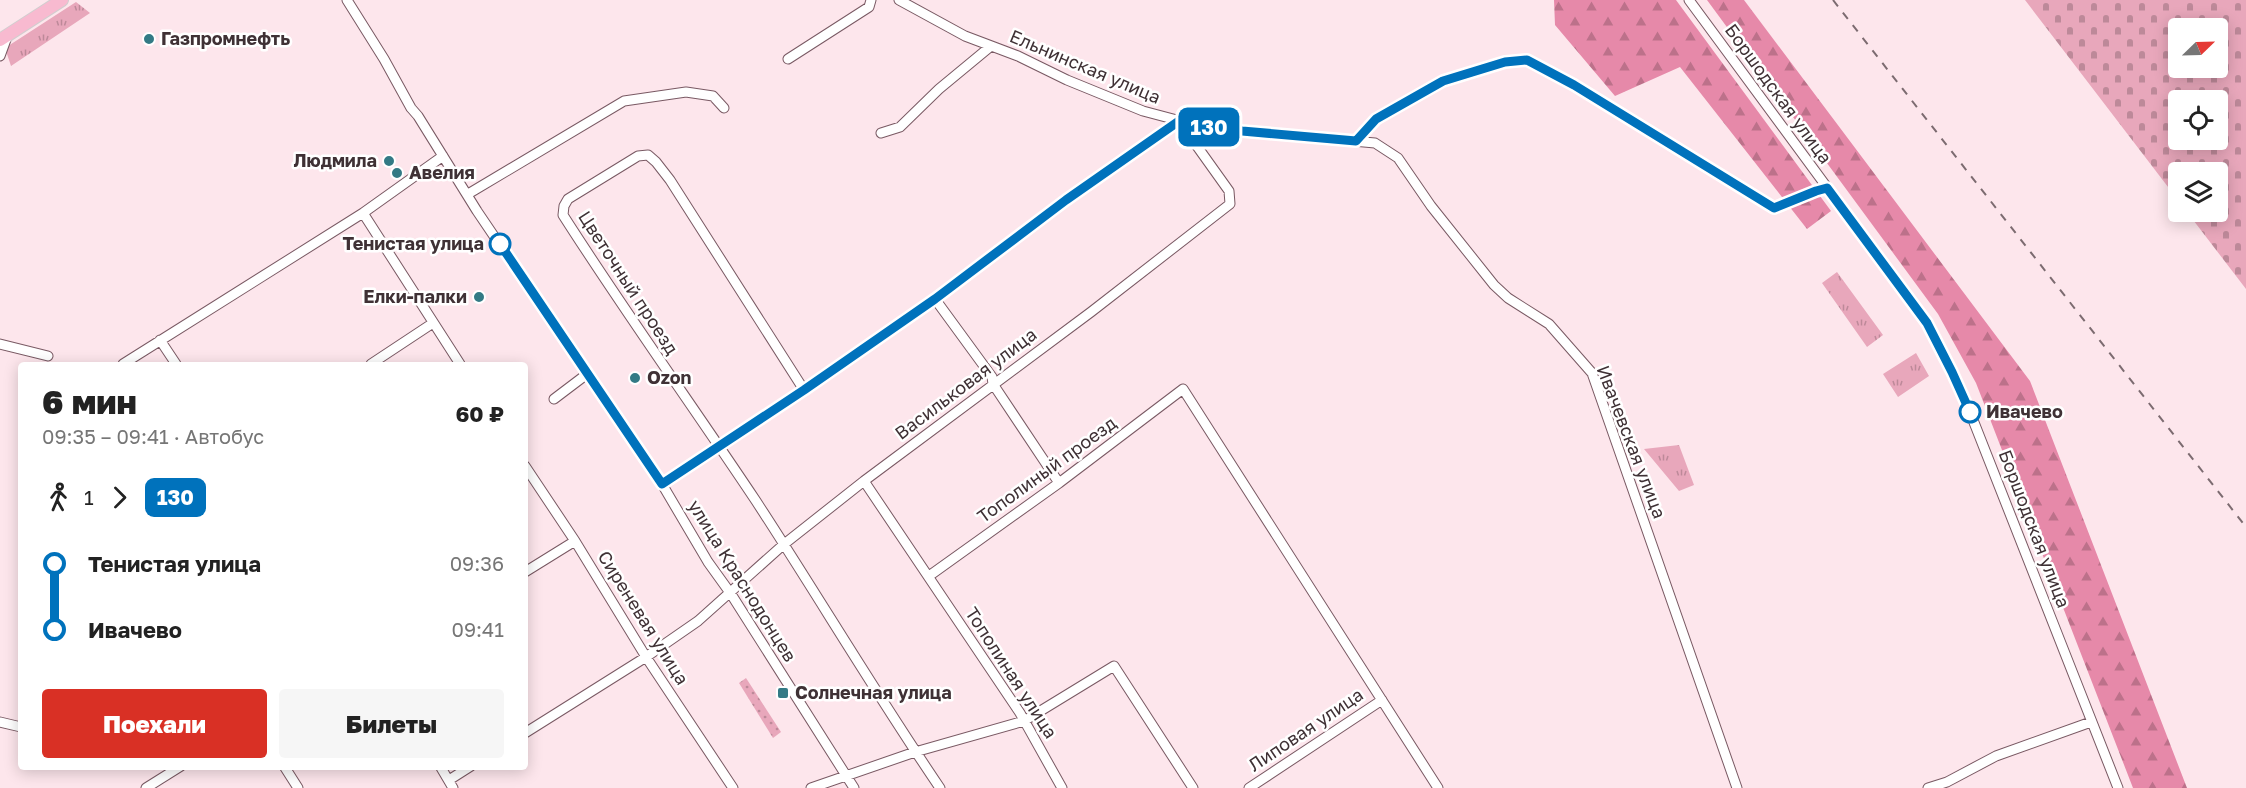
<!DOCTYPE html>
<html lang="ru">
<meta charset="utf-8">
<style>
:root{--surface:#fff;--page:#f6f6f6;--text:#222;--muted:#767676;--accent:#d93025}
body{margin:0;font-family:"Golos Text",sans-serif;background:var(--page);color:var(--text);height:100vh;display:flex;flex-direction:column;font-size:22px;white-space:nowrap}
*{box-sizing:border-box;margin:0}
p{font-size:20px;color:var(--muted)}
.icon{flex:none;width:33px;height:33px;fill:none;stroke:currentColor;stroke-width:2;stroke-linecap:round;stroke-linejoin:round}
.map{position:relative;flex:1;overflow:hidden}
.drawer{position:absolute;left:18px;top:362px;width:510px;height:408px;display:flex;flex-direction:column;background:var(--surface);border-radius:6px;box-shadow:0 3px 15px #0003}
.drawer>*{flex:none}
.badge{padding:0 12px;border-radius:9px;font-size:21px;line-height:39px}
.needle{width:39px;rotate:67deg}
.buttons{position:absolute;left:2168px;top:18px;display:grid;gap:12px}
.buttons a{display:grid;place-items:center;width:60px;height:60px;border-radius:6px;background:var(--surface);box-shadow:0 3px 15px #0003;font-size:30px}
.map>.badge{position:absolute;translate:-50% -50%;box-shadow:0 0 0 3px #fff}
.legs{display:flex;align-items:center;gap:9px;height:66px;padding:0 24px;font-size:20px}
.legs p{margin-inline-start:auto}
.headline{display:flex;align-items:center;justify-content:space-between;height:102px;padding:0 24px}
h1{font-size:33px;font-weight:800;line-height:45px}
.action{display:flex;gap:12px;margin-top:auto;padding:12px 24px}
.action a{flex:1;height:69px;border-radius:6px;background:var(--accent);color:#fff;font-size:24px;font-weight:800;line-height:69px;text-align:center}
.action a+a{background:var(--page);color:var(--text)}
ul{padding:0 24px;list-style:none}
li{display:flex;align-items:center;gap:21px;height:66px;font-size:22px}
li i{display:grid;place-items:center;width:9px;height:100%;margin:0 8px;background:currentColor}
li i::after{content:'';width:15px;height:15px;margin:-8px;border:4px solid;border-radius:50%;background:var(--surface)}
li p{margin-inline-start:auto}
li:first-child i{background:linear-gradient(#0000 50%,currentColor 0)}
li:last-child i{background:linear-gradient(currentColor 50%,#0000 0)}
.map>svg:first-child{display:block}
</style>
<div class="map">
<svg width="2246" height="788" viewBox="0 0 2246 788">
<defs>
<pattern id="grass-tufts" width="24" height="20" patternUnits="userSpaceOnUse" patternTransform="scale(1.5)"><rect width="24" height="20" fill="#e8a7bb"/><path d="M3 7l-1-3M5 7V3M7 7l1-3M15 17l-1-3M17 17v-4M19 17l1-3" fill="none" stroke="#bd8999"/></pattern>
<pattern id="forest-firs" width="22" height="20" patternUnits="userSpaceOnUse" patternTransform="scale(1.5)"><rect width="22" height="20" fill="#e689a9"/><path d="M5 1l3.5 6h-7zM16 11l3.5 6h-7z" fill="#bc718a"/></pattern>
<pattern id="cemetery-stones" width="16" height="16" patternUnits="userSpaceOnUse" patternTransform="scale(1.5)"><rect width="16" height="16" fill="#e8a7bb"/><path d="M2 7V4a2 2 0 0 1 4 0v3zM10 15v-3a2 2 0 0 1 4 0v3z" fill="#bd8999"/></pattern>
<pattern id="park-dots" width="8" height="8" patternUnits="userSpaceOnUse" patternTransform="scale(1.5)"><rect width="8" height="8" fill="#e8a7bb"/><path d="M2 2h.1M6 6h.1" fill="none" stroke="#bd8999" stroke-width="1.8" stroke-linecap="round"/></pattern>
</defs>
<rect width="100%" height="100%" fill="#fde6ec"/>
<path fill="url(#grass-tufts)" d="M76,2L90,13L11,66L5,48Z
M1837,272L1883,335L1867,347L1822,283Z
M1916,353L1929,376L1898,397L1883,374Z
M1679,445L1694,485L1679,491L1644,449Z"/>
<path fill="url(#forest-firs)" d="M1554,0H1676L1831,211L1807,229L1680,67L1615,96L1555,25Z
M1707,0H1744L2030,381L2187,788H2133L1976,383L1938,314Z"/>
<path fill="url(#cemetery-stones)" fill-rule="evenodd" d="M2025,0H2246V289L2187,212H2217V172H2178V200ZM2178,28H2217V68H2178ZM2178,100H2217V140H2178Z"/>
<path fill="url(#park-dots)" d="M746,678L781,732L773,738L739,683Z"/>
<g fill="none" stroke-linecap="round" stroke-linejoin="round">
<defs>
<path id="minor" d="M347,0L384,59L411,108L418,116L477,211L662,484L708,562L731,594L854,788
M899,0L965,36L1018,56L1067,80L1143,111L1192,124L1242,131L1375,143L1398,158L1431,206L1494,285L1508,298L1549,324L1592,373L1737,788
M1689,0L1927,323L1964,397L2118,788
M0,56L8,34
M788,59L869,7L871,0
M881,133L900,127L939,89L991,46
M1356,141L1376,119L1443,81L1505,62L1527,60L1574,85L1774,208L1816,191L1828,188
M468,194L624,101L686,92L713,96L724,108
M363,213L460,364
M935,299L992,377L993,384L1059,483
M160,340L176,364
M0,344L48,356
M123,364L363,213L443,156
M371,364L433,323
M804,390L670,180L656,162L648,155L638,156L568,199L564,206L563,215C625,312 692,405 756,501C818,596 876,694 940,788
M554,399L587,374
M525,466L575,541L646,657L733,788
M864,481L1020,713L1062,788
M525,572L575,541
M929,576L1059,483L1183,389L1438,788
M0,722L21,727
M525,733L646,657L698,621L783,545L864,481L1091,312L1230,204L1229,191L1179,121L1066,200L935,299L804,390L662,484
M284,766L298,788
M440,766L453,788
M449,780L471,766
M146,788L181,766
M811,788L915,752L1024,721L1114,666L1193,788
M1249,788L1382,700
M1928,788L1947,782L1996,756L2091,722"/>
<path id="major" d="M0,40L62,0"/>
</defs>
<use href="#minor" stroke="#795963" stroke-width="11"/>
<use href="#major" stroke="#d1cecf" stroke-width="14"/>
<use href="#minor" stroke="#fff" stroke-width="9"/>
<use href="#major" stroke="#f8bad0" stroke-width="12"/>
<path stroke="#7c6b70" stroke-width="2" stroke-dasharray="8 8" stroke-linecap="butt" d="M1833,0L2246,527"/>
</g>
<g fill="none" stroke-linecap="round" stroke-linejoin="round">
<defs>
<path id="line-1" d="M500,244L662,484L804,390L935,299L1066,200L1179,121L1242,131L1356,141L1376,119L1443,81L1505,62L1527,60L1574,85L1774,208L1816,191L1827,188L1927,323L1952,372L1970,412"/>
</defs>
<use href="#line-1" stroke="#fff" stroke-width="14"/>
<use href="#line-1" stroke="#0072bc" stroke-width="9"/>
</g>
<g fill="#337a85" stroke="#fff" stroke-width="2">
<circle cx="149" cy="39" r="6"/>
<circle cx="389" cy="161" r="6"/>
<circle cx="397" cy="173" r="6"/>
<circle cx="479" cy="297" r="6"/>
<circle cx="635" cy="378" r="6"/>
<rect x="777" y="687" width="12" height="12" rx="3"/>
</g>
<g fill="#fff" stroke="#0072bc" stroke-width="3">
<circle cx="500" cy="244" r="10"/>
<circle cx="1970" cy="412" r="10"/>
</g>
<g text-anchor="middle" stroke-width="5" stroke-linejoin="round" paint-order="stroke">
<g font-size="18" font-weight="bold" fill="#3f3135" stroke="#fff" text-anchor="start">
<text x="161" y="45">Газпромнефть</text>
<text x="377" y="167" text-anchor="end">Людмила</text>
<text x="409" y="179">Авелия</text>
<text x="467" y="303" text-anchor="end">Елки-палки</text>
<text x="647" y="384">Ozon</text>
<text x="795" y="699">Солнечная улица</text>
</g>
<g font-size="18" fill="#3f3135" stroke="#fff">
<text transform="translate(1085 67) rotate(23)" y="6">Ельнинская улица</text>
<text transform="translate(1778 94) rotate(54)" y="6">Боршодская улица</text>
<text transform="translate(628 283) rotate(57)" y="6">Цветочный проезд</text>
<text transform="translate(966 384) rotate(-37)" y="6">Васильковая улица</text>
<text transform="translate(1631 442) rotate(69)" y="6">Ивачевская улица</text>
<text transform="translate(1047 470) rotate(-36)" y="6">Тополиный проезд</text>
<text transform="translate(2034 529) rotate(69)" y="6">Боршодская улица</text>
<text transform="translate(742 581) rotate(58)" y="6">улица Краснодонцев</text>
<text transform="translate(643 618) rotate(58)" y="6">Сиреневая улица</text>
<text transform="translate(1011 673) rotate(57)" y="6">Тополиная улица</text>
<text transform="translate(1306 730) rotate(-34)" y="6">Липовая улица</text>
</g>
<g font-size="18" font-weight="bold" fill="#3f3135" stroke="#fff" text-anchor="end">
<text x="484" y="250">Тенистая улица</text>
<text x="1986" y="418" text-anchor="start">Ивачево</text>
</g>
</g>
</svg>
<div class="buttons">
<a><svg class="needle" viewBox="-14 -14 28 28"><path d="M0-13l5 13h-10z" fill="#e53935"/><path d="M0 13l5-13h-10z" fill="#767676"/></svg></a>
<a><svg class="icon" aria-label="locate" viewBox="0 0 24 24"><circle cx="12" cy="12" r="6"/><path d="M12 2v4M12 18v4M2 12h4M18 12h4"/></svg></a>
<a><svg class="icon" aria-label="layers" viewBox="0 0 24 24"><path d="M12 4l9 5-9 5-9-5zM3 14l9 5 9-5"/></svg></a>
</div>
<b class="badge" style="left:1209px;top:127px;background:#0072bc;color:#fff">130</b>
<section class="drawer">
<div class="headline"><div><h1>6 мин</h1><p>09:35 – 09:41 · Автобус</p></div><b>60 ₽</b></div>
<div class="legs"><svg class="icon" aria-label="walk" viewBox="0 0 24 24"><circle cx="13" cy="4" r="2"/><path d="M13 8l-2 6 4 7M11 14l-3 7M7 12l3-4h3l4 4"/></svg>1<svg class="icon" aria-label="forward" viewBox="0 0 24 24"><path d="M9 5l7 7-7 7"/></svg><b class="badge" style="background:#0072bc;color:#fff">130</b></div>
<ul>
<li><i style="color:#0072bc"></i><b>Тенистая улица</b><p>09:36</p></li>
<li><i style="color:#0072bc"></i><b>Ивачево</b><p>09:41</p></li>
</ul>
<div class="action"><a>Поехали</a><a>Билеты</a></div>
</section>
</div>
